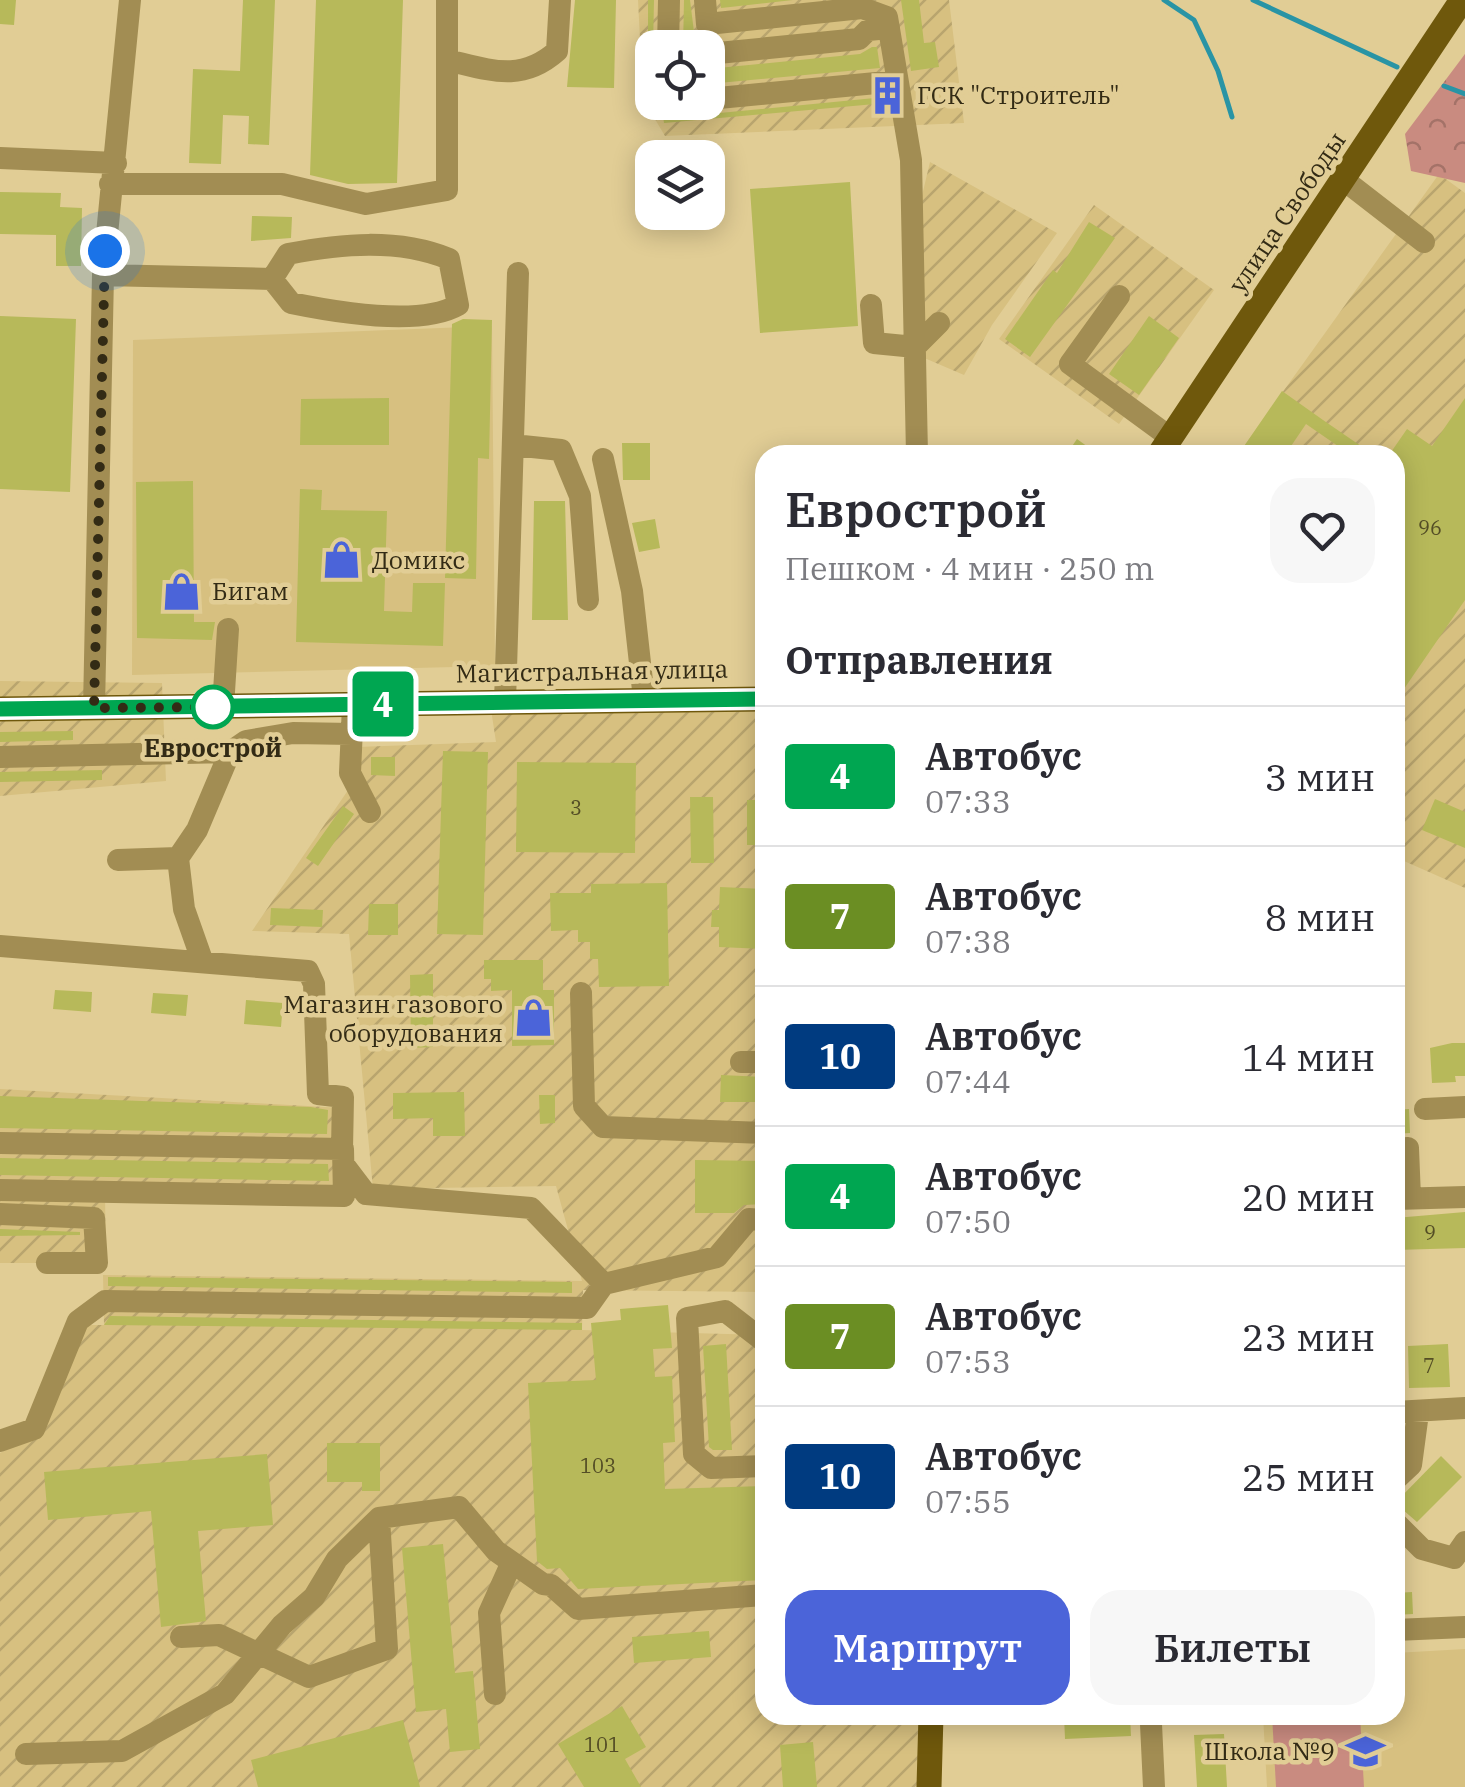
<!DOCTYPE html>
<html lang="ru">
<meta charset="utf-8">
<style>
:root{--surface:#fff;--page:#f7f7f7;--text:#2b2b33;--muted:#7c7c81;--line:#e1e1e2;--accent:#4b64d9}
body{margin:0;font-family:"IBM Plex Serif",serif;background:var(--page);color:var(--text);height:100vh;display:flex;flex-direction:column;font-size:38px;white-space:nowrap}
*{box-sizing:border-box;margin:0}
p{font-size:32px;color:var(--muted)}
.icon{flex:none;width:55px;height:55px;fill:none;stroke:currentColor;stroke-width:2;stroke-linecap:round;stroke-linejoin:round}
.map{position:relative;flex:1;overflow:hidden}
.drawer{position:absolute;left:755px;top:445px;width:650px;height:1280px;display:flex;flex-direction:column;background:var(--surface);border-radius:30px;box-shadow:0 5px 25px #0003}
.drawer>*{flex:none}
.badge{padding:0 20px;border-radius:8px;font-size:35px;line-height:65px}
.controls{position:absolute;left:635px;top:30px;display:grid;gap:20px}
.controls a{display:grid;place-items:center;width:90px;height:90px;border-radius:20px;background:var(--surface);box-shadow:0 5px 25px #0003;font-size:50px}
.you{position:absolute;width:50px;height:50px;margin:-25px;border:8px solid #fff;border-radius:50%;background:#1a73e8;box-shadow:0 0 0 15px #1a73e833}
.map>.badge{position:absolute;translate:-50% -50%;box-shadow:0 0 0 5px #fff}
h2{padding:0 30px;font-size:38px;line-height:90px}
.round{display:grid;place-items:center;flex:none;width:105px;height:105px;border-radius:30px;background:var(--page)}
.headline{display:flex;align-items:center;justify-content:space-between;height:170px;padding:0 30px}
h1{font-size:48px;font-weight:600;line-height:75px}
.button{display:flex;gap:20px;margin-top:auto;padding:20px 30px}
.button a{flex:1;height:115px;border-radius:30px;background:var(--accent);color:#fff;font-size:40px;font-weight:600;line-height:115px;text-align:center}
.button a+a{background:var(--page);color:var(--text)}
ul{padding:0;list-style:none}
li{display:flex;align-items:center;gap:30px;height:140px;padding:0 30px;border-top:2px solid var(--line)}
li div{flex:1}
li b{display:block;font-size:38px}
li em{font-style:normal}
li .badge{min-width:110px;font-weight:700;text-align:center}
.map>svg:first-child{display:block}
</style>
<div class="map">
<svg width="1465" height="1787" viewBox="0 0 1465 1787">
<defs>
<pattern id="industrial-furrows" width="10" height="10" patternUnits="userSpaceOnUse" patternTransform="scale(2.5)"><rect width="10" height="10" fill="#d7c080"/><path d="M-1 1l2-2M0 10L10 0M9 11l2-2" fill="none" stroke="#b9a56e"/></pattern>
<pattern id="forest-crowns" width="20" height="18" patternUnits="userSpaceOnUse" patternTransform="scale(2.5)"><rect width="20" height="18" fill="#c98b80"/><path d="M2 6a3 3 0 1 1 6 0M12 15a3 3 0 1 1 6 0" fill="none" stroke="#a47268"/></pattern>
</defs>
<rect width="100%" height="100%" fill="#e1cd95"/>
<path fill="#d7c080" d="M492,326L495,666L132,675L133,340Z
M1465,1649V1787H1267L1263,1715H1395V1653Z"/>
<path fill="url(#industrial-furrows)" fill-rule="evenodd" d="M638,0H949L964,123L665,136L643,99ZM652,48H708V102H652Z
M930,162L1057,233L992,325L964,375L922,357L925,314L920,204Z
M1439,174L1465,193V888L1395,857V455L1239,453Z
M1094,205L1214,290L1119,424L999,339Z
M0,681L162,683L166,781L0,796Z
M490,703L765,712V1292L583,1290L582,1330L765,1335V1715H928L927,1787H0V1453L38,1434L83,1325H104L103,1275L582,1281L556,1186L373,1189L349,934L252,931L357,777L356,747L496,742Z
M0,1089L344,1108V1196L105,1193L106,1263H0Z"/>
<path fill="url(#forest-crowns)" d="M1465,54V183L1411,171L1405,134Z"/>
<path fill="#c98b80" d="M1272,1715H1360L1364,1787H1276Z"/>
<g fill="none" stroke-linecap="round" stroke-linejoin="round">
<path stroke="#2994a5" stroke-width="5" d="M1164,0L1194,20L1218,71L1232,117
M1253,0L1397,67
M1444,86L1465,94"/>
</g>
<path fill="#b7b95a" d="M0,0H16L14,25L0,24Z
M243,0H275L269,145L248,144L249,116L223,115L221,164L189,163L193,69L240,71Z
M316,0H403L397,183L348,184L310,175Z
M575,0H616L614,88L567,87Z
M648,0H654L653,48H648Z
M684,0H690L694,32L708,39L695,46L683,48Z
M720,0H793L721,8Z
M901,0H919L924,43L935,42L939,67L911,71Z
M872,47H877L880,68L708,84V69L860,54Z
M885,97L886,103L664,123L663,116L680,115L688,103L709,114Z
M850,182L858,326L760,333L750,189Z
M0,192L61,193L60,207L82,208L81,266H56V235L0,234Z
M252,216L292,217L291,238L251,241Z
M1089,222L1115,238L1030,357L1005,339L1053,270L1057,273Z
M0,316L76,319L70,492L0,489Z
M1149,316L1179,338L1139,395L1109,374Z
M463,319L492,320L489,459L478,458L476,579L445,578L452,324Z
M1282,391L1323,420L1374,455H1351L1306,424L1285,455H1238Z
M389,398V445H300L301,399Z
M1465,398V600L1395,702V455H1389L1407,429L1432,446Z
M1077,439L1099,455H1066Z
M622,443H650V480H623Z
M193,481L194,622H215L212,640L137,638L136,482Z
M300,489L322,490L321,510L387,511L384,611L412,612L413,583H445L443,646L296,642Z
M534,501H565L568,620H532Z
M655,519L660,548L639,552L632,523Z
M73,731V740L0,742V732Z
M443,751L488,752L483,935L437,934Z
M371,757H395V776L371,775Z
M517,762L636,763L635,853L516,852Z
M102,770V780L0,782V772Z
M690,797H713L714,863H691Z
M1435,799L1465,812V848L1422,830Z
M747,800H765V845H747Z
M343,806L354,814L318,866L306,858Z
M667,883L669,986L599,987L598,959H590V942H578V930L551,931L550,893H591V884Z
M720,887L765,889V949L719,947V927H711L712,910H719Z
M369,904H398V935H368Z
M271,908L323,910L322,927L270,925Z
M484,960H543V990H554V1045L512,1046V990L491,991V979H484Z
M433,974V1047L411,1048L410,975Z
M55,990L92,992L91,1012L53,1009Z
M153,993L188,995L186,1016L151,1013Z
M246,1000L283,1003L281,1027L244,1024Z
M1452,1043H1465V1076H1455L1456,1082L1432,1083L1430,1048Z
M721,1075L765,1077V1102H720Z
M464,1092L465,1136H433V1118L393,1119V1093Z
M539,1095H555V1123L540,1124Z
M0,1096L311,1107L328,1110L327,1134L0,1128Z
M1409,1109L1410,1133L1395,1134V1110Z
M0,1158L328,1164L329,1181L0,1175Z
M695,1160L765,1161V1204L744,1205L734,1213H695Z
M1465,1212V1248L1395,1250V1218Z
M0,1229L80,1232V1235L0,1236Z
M108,1277L572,1282V1293L108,1286Z
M668,1305L672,1348L653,1349L655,1377L672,1376L675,1442L663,1443L665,1489L765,1486V1580L578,1589L560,1568L547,1569L537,1561L528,1383L596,1380L591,1323L621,1320L620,1309Z
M110,1316L582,1323V1330L104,1325Z
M726,1344L732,1450H713L709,1447L703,1346Z
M1448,1344L1450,1387L1409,1388L1408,1346Z
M327,1443H380V1491H362V1482H327Z
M267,1454L273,1525L198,1531L206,1621L161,1627L151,1511L48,1520L44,1472Z
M1441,1456L1462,1477L1417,1522L1395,1503Z
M443,1544L455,1673L473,1671L480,1749L450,1752L446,1709L416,1712L402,1548Z
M1412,1592L1413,1614L1395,1615V1593Z
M709,1631L711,1657L634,1663L632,1637Z
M622,1706L646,1747L625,1759L641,1787H584L558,1744Z
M1064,1715H1130L1131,1736L1065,1739Z
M403,1720L420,1787H258L251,1760Z
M1224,1734L1227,1787H1197L1194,1735Z
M813,1742L817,1787H783L780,1745Z"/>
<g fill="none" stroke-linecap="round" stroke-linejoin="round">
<path stroke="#a28d53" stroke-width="22" d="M705,0L707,24L862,8L887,17L911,160L917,455
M668,48L669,0
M708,54L859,39L868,30L889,28
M447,60C490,70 521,83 557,51L560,0
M708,99L897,81
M669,102H673
M0,158L116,163
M1344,180L1424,242
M110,184H282L366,204L447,190V0
M103,275L272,279L291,303C335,312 420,327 458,305L449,259C398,238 340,244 288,254L272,279
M1119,296L1070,364L1171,438
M871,305L874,343L915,347L939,323
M513,445L561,450L580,496L588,600
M603,459L632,591L644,699
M505,702L518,273
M353,705L350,773L370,812
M223,707L228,629
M94,708L103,275L130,0
M0,757L230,752
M178,858L184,909L202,960
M118,860L178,858L197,830L230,752L246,741L293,733L352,734
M0,946L308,971L314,984L318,1094L343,1097L342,1149
M581,993L584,1106L603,1127L765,1133
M741,1062H765
M1425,1109L1465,1107
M0,1143L343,1149L344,1196L0,1190
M1395,1149L1408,1148L1410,1198
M344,1165L366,1194L531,1208L604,1284
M1395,1199L1465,1197
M0,1214L94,1218L97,1263H47
M765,1342L725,1311L687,1318L694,1454L711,1468L765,1466
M1395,1412L1465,1408
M0,1441L34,1429L78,1321L105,1301L587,1308L604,1284L717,1257L749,1219L765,1220
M1395,1480L1411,1465L1418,1413
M1395,1522L1422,1549L1454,1558L1465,1542
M1395,1630L1465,1627
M181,1637L219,1635L309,1677L387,1649L379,1518
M495,1694L489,1613L512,1562
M1151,1724L1154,1787
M26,1754L122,1751L225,1694L282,1625L314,1597L337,1559L379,1518L459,1507L496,1551L543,1584L551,1585L578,1609L765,1595"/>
<path stroke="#6f580c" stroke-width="25" d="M1159,455L1462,0
M0,709L765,699
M929,1787L931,1715"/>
</g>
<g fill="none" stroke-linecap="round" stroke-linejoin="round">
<defs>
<path id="line" d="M0,709L765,699"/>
</defs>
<use href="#line" stroke="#fff" stroke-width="22"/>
<use href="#line" stroke="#00a651" stroke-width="15"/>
<path stroke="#332b15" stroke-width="10" stroke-dasharray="0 18" d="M105,251L94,708L223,707H213"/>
</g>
<defs>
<symbol id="building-bare" viewBox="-9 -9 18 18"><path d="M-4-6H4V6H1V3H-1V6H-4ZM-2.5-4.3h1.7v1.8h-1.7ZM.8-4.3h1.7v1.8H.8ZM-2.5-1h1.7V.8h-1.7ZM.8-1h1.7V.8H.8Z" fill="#4b64d9" stroke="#e1cd95" stroke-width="2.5" paint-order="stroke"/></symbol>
<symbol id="shop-bare" viewBox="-9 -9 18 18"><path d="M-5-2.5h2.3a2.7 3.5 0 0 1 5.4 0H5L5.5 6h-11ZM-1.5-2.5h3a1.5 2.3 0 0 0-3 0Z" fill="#4b64d9" stroke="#e1cd95" stroke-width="2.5" paint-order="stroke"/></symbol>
<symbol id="school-bare" viewBox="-9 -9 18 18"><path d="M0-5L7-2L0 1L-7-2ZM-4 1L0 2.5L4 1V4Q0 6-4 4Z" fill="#4b64d9" stroke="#e1cd95" stroke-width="2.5" paint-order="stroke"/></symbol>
</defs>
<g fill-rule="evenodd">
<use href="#building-bare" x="860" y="68" width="55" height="55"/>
<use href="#shop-bare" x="314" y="532" width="55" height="55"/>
<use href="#shop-bare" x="154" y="564" width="55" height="55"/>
<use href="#shop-bare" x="506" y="990" width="55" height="55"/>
<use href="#school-bare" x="1338" y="1724" width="55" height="55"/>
</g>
<circle fill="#fff" stroke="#00a651" stroke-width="5" cx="213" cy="707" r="20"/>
<g text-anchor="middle" stroke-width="9" stroke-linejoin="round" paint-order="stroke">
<g font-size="20" fill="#544e26">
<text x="1430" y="535">96</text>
<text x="576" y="815">3</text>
<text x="1430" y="1240">9</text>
<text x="1429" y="1373">7</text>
<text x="598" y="1473">103</text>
<text x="602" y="1752">101</text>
</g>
<g font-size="25" fill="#332b15" stroke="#e1cd95" text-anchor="start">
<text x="917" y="104">ГСК "Строитель"</text>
<text x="372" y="569">Домикс</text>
<text x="212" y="600">Бигам</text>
<text x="503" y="1013" text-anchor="end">Магазин газового<tspan x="503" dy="29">оборудования</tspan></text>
<text x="1335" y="1760" text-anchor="end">Школа №9</text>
</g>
<g font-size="25" fill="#332b15" stroke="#e1cd95">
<text transform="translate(1287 212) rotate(-56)" y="9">улица Свободы</text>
<text transform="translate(592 671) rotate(-1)" y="9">Магистральная улица</text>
</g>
<g font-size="25" font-weight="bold" fill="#332b15" stroke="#e1cd95">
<text x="213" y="757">Еврострой</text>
</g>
</g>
</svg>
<div class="controls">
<a><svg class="icon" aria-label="locate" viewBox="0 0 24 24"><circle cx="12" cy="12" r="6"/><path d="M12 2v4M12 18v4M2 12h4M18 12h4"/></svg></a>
<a><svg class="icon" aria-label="layers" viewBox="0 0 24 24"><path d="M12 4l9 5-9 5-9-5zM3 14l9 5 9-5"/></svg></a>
</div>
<div class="you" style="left:105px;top:251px"></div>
<b class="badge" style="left:383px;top:704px;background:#00a651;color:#fff">4</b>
<section class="drawer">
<div class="headline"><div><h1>Еврострой</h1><p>Пешком · 4 мин · 250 m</p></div><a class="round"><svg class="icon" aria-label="heart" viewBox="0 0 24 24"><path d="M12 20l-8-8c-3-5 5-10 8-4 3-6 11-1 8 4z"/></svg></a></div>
<h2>Отправления</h2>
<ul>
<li><span class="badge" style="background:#00a651;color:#fff">4</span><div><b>Автобус</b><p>07:33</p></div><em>3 мин</em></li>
<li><span class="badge" style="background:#6b8e23;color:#fff">7</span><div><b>Автобус</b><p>07:38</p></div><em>8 мин</em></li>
<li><span class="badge" style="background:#003b80;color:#fff">10</span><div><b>Автобус</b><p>07:44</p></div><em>14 мин</em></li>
<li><span class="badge" style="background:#00a651;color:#fff">4</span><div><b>Автобус</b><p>07:50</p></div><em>20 мин</em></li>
<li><span class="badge" style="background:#6b8e23;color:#fff">7</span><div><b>Автобус</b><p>07:53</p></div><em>23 мин</em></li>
<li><span class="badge" style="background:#003b80;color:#fff">10</span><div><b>Автобус</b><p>07:55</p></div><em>25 мин</em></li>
</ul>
<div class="button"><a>Маршрут</a><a>Билеты</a></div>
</section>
</div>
